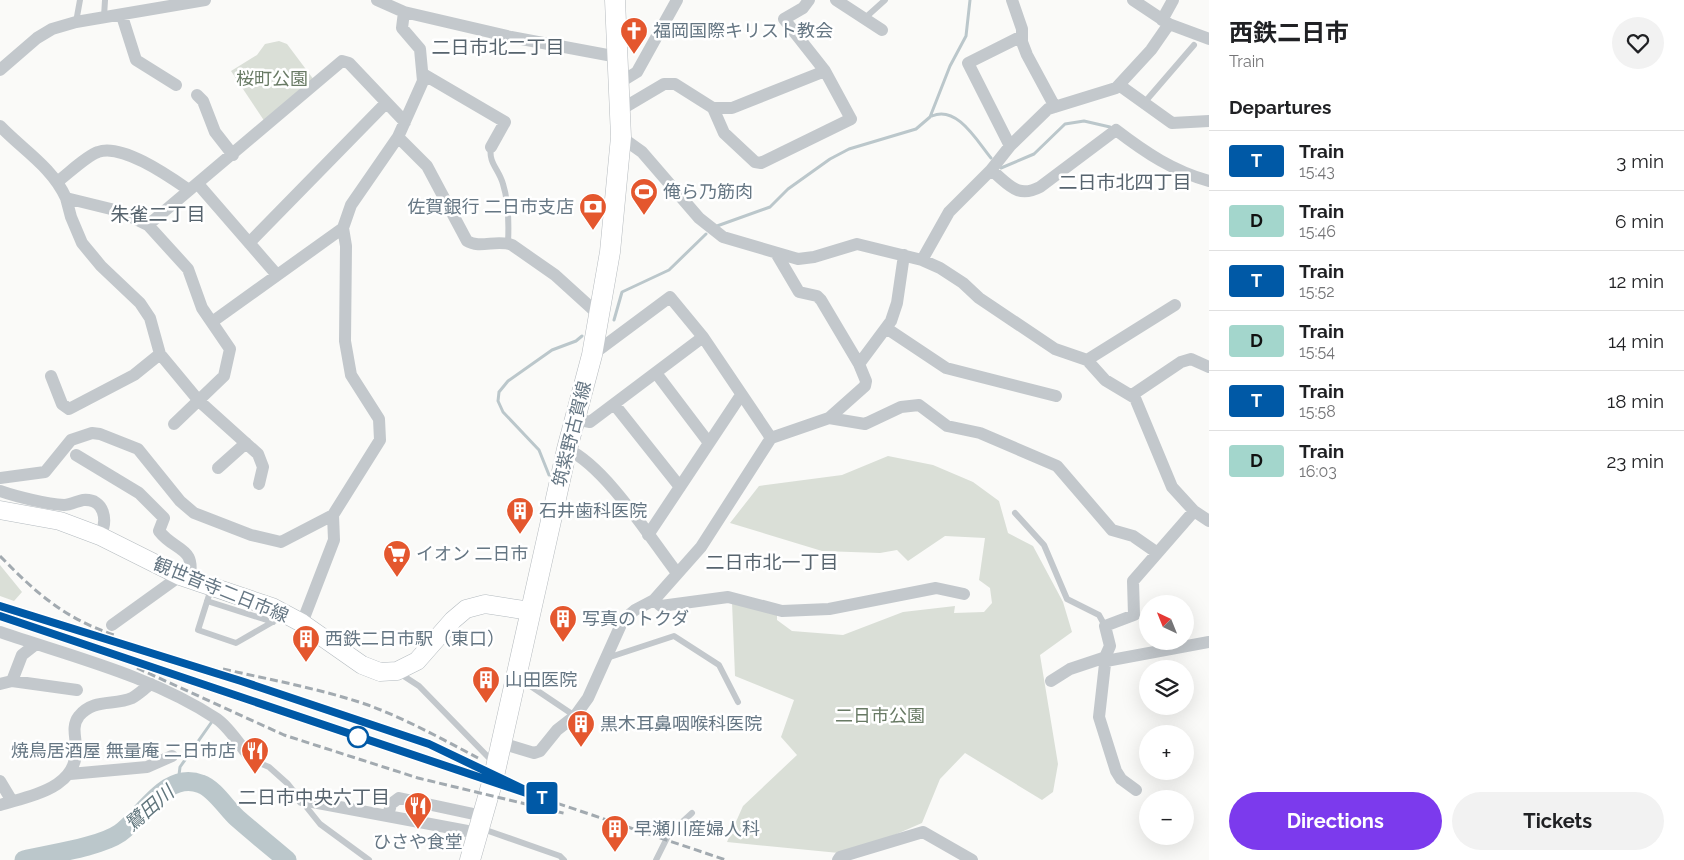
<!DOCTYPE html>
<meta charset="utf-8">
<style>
:root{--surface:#fff;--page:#f2f2f2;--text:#202124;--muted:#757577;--line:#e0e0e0;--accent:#7c3aed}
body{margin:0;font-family:Raleway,"Noto Sans JP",sans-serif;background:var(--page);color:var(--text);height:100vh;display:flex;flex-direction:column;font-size:19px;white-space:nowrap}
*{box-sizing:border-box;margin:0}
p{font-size:16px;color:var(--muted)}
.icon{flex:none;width:28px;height:28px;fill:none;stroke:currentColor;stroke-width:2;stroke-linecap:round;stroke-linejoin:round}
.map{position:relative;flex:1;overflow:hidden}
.sheet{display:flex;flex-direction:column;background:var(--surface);width:475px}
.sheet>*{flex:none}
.badge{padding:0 10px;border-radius:4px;font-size:18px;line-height:32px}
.needle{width:32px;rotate:317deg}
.buttons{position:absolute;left:1139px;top:595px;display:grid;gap:10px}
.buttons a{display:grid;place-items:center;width:55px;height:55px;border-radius:50%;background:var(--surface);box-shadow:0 5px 20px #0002;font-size:25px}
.map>.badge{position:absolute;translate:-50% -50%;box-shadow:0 0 0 2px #fff}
h2{padding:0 20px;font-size:19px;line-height:45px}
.round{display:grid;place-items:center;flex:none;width:52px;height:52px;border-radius:26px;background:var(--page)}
.summary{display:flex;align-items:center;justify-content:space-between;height:85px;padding:0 20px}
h1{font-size:24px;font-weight:700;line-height:38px}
.primary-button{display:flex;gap:10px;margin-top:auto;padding:10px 20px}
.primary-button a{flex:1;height:58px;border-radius:30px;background:var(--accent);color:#fff;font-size:20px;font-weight:700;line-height:58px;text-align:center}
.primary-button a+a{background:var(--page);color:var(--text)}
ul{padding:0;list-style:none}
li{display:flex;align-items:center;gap:15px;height:60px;padding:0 20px;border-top:1px solid var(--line)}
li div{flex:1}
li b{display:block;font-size:19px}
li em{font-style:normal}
li .badge{min-width:55px;font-weight:700;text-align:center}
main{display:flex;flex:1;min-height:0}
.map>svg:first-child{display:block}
</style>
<main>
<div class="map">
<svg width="1209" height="860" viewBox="0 0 1209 860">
<rect width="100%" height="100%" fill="#fafaf8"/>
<path fill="#dadfd7" d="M279,41L287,44L314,80L265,122L231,71L257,55L265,44Z
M888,456L933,465L973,482L999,501L1008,533L1033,546L1063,602L1072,632L1040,655L1058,764L1053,792L1042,800L965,753L940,779L922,823L885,839L839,853L727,842L743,806L797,755L781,737L794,700L735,676L732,602L777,614V620L792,631L843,635L903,612L955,606L954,613L984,612L992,603L990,588L979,580L985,538L945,536L908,561L897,550L880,553L822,551L730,523L759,486L842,475Z
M0,565L22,592L14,601L0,596Z"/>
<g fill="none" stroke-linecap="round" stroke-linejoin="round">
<path stroke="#bbc7cb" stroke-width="3" d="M932,116C957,105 977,141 991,158
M1001,168L1034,154L1065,124L1084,121L1110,127
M717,226L770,207L788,189L830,159L849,149L916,129L930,117L950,66L966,36L970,0
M614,320L622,292L669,270L706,234
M549,475L539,450L503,412L498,401L499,392L508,381L552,350L576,341L582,336
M178,783L180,767L211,723"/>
<path stroke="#bbc7cb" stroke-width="19" d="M24,860C49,854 100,847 120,833C143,817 166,770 201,784C215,789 226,808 237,818C253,832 270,846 287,860"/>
<defs>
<path id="secondary" d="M0,510L60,521L100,536L180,576L272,607L302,623L362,665L380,672L397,671L417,661L453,620L466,609L485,604L530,611"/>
<path id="primary" d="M470,860L494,776L567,449L592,355L610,252L621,137L615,0"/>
</defs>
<use href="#secondary" stroke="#b3babf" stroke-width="19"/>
<use href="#primary" stroke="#b5babe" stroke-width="21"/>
<path stroke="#c3c8cc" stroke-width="6" d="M104,17L105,0
M865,18L885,0
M76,22L80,0
M1144,103L1194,45
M491,147C488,163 499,169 503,184C509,203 509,223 508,243
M1015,513L1044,545L1067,599L1099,615L1105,626
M211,589L198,630L236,643L283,616
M207,601L273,622
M607,658L674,636L719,665L738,702
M399,673L419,686L493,762
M520,679L575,716
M252,760L269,767L288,784L320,824L369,860
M480,828L560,856L564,860
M656,860L669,834L692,813"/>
<path stroke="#c3c8cc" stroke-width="12" d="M377,0L404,12L511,37L618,57
M836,0L882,30
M1012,0L1022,29V42L1027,55L1055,107
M1133,0L1169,24L1209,39
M122,16L136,60L176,85
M1162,20L1173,0
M0,70L37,38L52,29L76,22L205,0
M423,74L505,122L491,147
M619,83L637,72L677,0
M1119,85L1172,123L1209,121
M197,95L203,101L215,132L233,155
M713,108H732L825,71
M620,110L664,84H675L713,108L724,133L755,162L761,163L851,119L825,71L784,19L803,8L809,0
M0,126C23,150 52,167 66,198L119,211L148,225L188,269L202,308L230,349L224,376L174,424
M398,137L427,166L467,241C480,249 497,239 512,245L555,275L598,314
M621,137L642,152L699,218L723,237L798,259L814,257L857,244L922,260L940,268L963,283L979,298L1055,349L1087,360L1105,380L1135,398L1172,487L1194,511L1209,521
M1010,146L968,63L1022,36
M991,170C1009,184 1017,199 1040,187L1116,130C1146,153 1173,171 1209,181
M57,182C68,174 86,156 98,152C122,143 170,177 189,190
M198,184L277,275
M66,198L71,217L82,243L101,266L140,303L150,318L160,354L199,401L258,454L263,467L259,484
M148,225L342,61L349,63L405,122
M249,243L386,103
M776,253L799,292L817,296L821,300L859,364
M922,260L949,212L991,170L1010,146L1048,109L1116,88L1151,50L1169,24
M212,322L343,228
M886,328L946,368L1056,396
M592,355L670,297L703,337L771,438
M1087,360L1175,305
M656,373L709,443
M51,376L62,404L69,409L134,375L160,354
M1132,395L1181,362L1191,359L1209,367
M614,404L680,487
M829,418L865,424L901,407L919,405L947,426L980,433L1057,466L1112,530L1133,536L1156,552
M575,419L590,422L703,337
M567,449C606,467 650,538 677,573
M76,455L139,493L164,518L159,531C175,552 197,546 189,580
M218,468L246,443
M0,478L45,472L71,440L92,433L100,434L138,449L180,501L194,513L251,535L281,542L333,515L380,440L379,419L351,375L345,341L346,246L343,228L351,205L398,137L423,81L420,49L402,28L404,12
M0,491C17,497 47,504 64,505C71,505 77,501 83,500C105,498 108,521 100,536
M648,535L741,395
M654,600L661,606L728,597L782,611L829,609L936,588L964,594
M302,623L334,540L333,515
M112,625L180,576
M0,632C73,657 152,676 217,719C230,728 241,747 252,760
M1106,661L1209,642
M12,681L22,655L36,644
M1051,681L1070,669L1106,657
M0,684L12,681L77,690
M501,743L534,753L540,751L557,730L575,716L588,698L623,620L635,610L654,600L701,547L771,438L829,418L865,386L866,381L859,364L891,321L897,303L904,255
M70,774L147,767L172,756
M0,781L12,801
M1136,790L1121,779L1116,771L1099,717L1106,655L1110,646L1105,626L1134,615L1133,581L1194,511
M302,800L478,833
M0,805C32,795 80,788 76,745C75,735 72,725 79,716C94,698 114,706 132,698C139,694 145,688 151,684
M388,816L391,804L399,798L483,816
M838,860L840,857L923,832L972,860"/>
<use href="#secondary" stroke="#fff" stroke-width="18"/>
<use href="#primary" stroke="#fff" stroke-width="20"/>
<path stroke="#a2aab0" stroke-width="3" stroke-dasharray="8 4" stroke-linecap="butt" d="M0,556C36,593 64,618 114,635
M0,606L241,681L429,744L496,777
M0,616L726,860
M137,668L284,735L418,778L567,814
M223,669C272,680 321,689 368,705C406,719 442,739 478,758"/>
</g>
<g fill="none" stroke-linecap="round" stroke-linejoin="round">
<defs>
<path id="line" d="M0,606L241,681L429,744L544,799L0,616"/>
</defs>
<use href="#line" stroke="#fff" stroke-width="11"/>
<use href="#line" stroke="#0059a6" stroke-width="8"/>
</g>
<defs>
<symbol id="church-pin" viewBox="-11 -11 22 30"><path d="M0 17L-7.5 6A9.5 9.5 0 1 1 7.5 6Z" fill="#e4572e" stroke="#fff"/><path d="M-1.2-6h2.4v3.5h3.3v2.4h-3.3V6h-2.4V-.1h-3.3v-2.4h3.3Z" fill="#fff"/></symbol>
<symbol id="stadium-pin" viewBox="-11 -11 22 30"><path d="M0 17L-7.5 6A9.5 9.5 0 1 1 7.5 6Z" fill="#e4572e" stroke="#fff"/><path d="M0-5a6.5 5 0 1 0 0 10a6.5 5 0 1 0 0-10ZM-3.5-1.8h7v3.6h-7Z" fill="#fff"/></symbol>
<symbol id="bank-pin" viewBox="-11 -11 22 30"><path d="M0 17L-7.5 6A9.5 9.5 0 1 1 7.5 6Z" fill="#e4572e" stroke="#fff"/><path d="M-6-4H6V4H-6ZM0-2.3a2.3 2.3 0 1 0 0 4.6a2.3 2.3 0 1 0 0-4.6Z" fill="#fff"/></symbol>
<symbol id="building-pin" viewBox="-11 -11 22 30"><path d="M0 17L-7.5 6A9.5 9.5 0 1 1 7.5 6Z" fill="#e4572e" stroke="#fff"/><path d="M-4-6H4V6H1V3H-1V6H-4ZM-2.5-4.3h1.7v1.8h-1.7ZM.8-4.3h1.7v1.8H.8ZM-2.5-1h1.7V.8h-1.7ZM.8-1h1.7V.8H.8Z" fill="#fff"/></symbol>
<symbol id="supermarket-pin" viewBox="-11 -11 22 30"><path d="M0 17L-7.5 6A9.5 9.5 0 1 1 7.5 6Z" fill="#e4572e" stroke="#fff"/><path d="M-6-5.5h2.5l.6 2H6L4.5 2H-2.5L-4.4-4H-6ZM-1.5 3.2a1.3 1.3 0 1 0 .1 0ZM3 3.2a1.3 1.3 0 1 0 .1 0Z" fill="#fff"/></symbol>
<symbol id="restaurant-pin" viewBox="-11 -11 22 30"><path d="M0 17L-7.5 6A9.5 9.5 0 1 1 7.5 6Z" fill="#e4572e" stroke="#fff"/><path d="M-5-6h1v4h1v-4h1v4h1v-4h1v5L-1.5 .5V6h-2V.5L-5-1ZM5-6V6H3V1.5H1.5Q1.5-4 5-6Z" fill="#fff"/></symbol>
</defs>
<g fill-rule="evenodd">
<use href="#church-pin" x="618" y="15" width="32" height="43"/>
<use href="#stadium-pin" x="628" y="176" width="32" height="43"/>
<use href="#bank-pin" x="577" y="191" width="32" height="43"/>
<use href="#building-pin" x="504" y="495" width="32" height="43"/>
<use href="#supermarket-pin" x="381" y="538" width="32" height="43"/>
<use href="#building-pin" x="547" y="603" width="32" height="43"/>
<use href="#building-pin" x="290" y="623" width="32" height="43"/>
<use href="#building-pin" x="470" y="664" width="32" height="43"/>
<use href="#building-pin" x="565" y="708" width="32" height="43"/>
<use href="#restaurant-pin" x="239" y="735" width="32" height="43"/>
<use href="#restaurant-pin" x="402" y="790" width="32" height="43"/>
<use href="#building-pin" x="599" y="813" width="32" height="43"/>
</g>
<circle fill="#fff" stroke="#0059a6" stroke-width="2.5" cx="358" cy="737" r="10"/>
<g text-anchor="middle" stroke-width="5" stroke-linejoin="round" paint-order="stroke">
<g font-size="18" fill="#657683" stroke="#fff" text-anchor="start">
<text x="653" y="37">福岡国際キリスト教会</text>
<text x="663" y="198">俺ら乃筋肉</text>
<text x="574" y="213" text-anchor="end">佐賀銀行 二日市支店</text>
<text x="539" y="517">石井歯科医院</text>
<text x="416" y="560">イオン 二日市</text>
<text x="582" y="625">写真のトクダ</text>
<text x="325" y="645">西鉄二日市駅（東口）</text>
<text x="505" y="686">山田医院</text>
<text x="600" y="730">黒木耳鼻咽喉科医院</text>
<text x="236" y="757" text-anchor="end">焼鳥居酒屋 無量庵 二日市店</text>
<text x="634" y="835">早瀬川産婦人科</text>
<text x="418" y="848" text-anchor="middle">ひさや食堂</text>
</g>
<g font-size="18" fill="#687a64" stroke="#fff">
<text x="272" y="85">桜町公園</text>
<text x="880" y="722">二日市公園</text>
</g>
<g font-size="18" fill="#657683" stroke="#fff">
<text transform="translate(572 434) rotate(-76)" y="6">筑紫野古賀線</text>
<text transform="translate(221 590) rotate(22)" y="6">観世音寺二日市線</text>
</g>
<g font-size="19" fill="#57646e" stroke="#fff">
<text x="498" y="54">二日市北二丁目</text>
<text x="1125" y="189">二日市北四丁目</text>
<text x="158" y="221">朱雀二丁目</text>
<text x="772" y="569">二日市北一丁目</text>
<text x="314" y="804">二日市中央六丁目</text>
</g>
<g font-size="19" font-style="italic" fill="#60757c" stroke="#fff">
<text transform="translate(149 808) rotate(-41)" y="7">鷺田川</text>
</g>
</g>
</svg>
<div class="buttons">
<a><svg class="needle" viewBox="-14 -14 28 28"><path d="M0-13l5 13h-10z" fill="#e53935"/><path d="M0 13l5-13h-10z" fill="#757577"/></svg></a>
<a><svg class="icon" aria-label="layers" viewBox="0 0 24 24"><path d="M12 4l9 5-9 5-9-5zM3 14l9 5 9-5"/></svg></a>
<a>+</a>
<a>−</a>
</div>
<b class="badge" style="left:542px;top:798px;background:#0059a6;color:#fff">T</b>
</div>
<section class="sheet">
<div class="summary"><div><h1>西鉄二日市</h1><p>Train</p></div><a class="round"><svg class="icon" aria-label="heart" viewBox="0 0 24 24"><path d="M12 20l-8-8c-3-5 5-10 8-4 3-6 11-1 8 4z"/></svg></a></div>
<h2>Departures</h2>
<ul>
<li><span class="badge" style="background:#0059a6;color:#fff">T</span><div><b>Train</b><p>15:43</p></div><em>3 min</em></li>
<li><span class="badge" style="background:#a3d6cc;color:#111">D</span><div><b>Train</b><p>15:46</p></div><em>6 min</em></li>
<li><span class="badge" style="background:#0059a6;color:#fff">T</span><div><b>Train</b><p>15:52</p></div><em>12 min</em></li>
<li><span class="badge" style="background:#a3d6cc;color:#111">D</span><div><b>Train</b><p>15:54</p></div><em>14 min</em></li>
<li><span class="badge" style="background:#0059a6;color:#fff">T</span><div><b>Train</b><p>15:58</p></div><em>18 min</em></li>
<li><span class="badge" style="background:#a3d6cc;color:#111">D</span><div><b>Train</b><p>16:03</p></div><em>23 min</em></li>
</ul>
<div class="primary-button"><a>Directions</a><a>Tickets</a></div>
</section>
</main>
